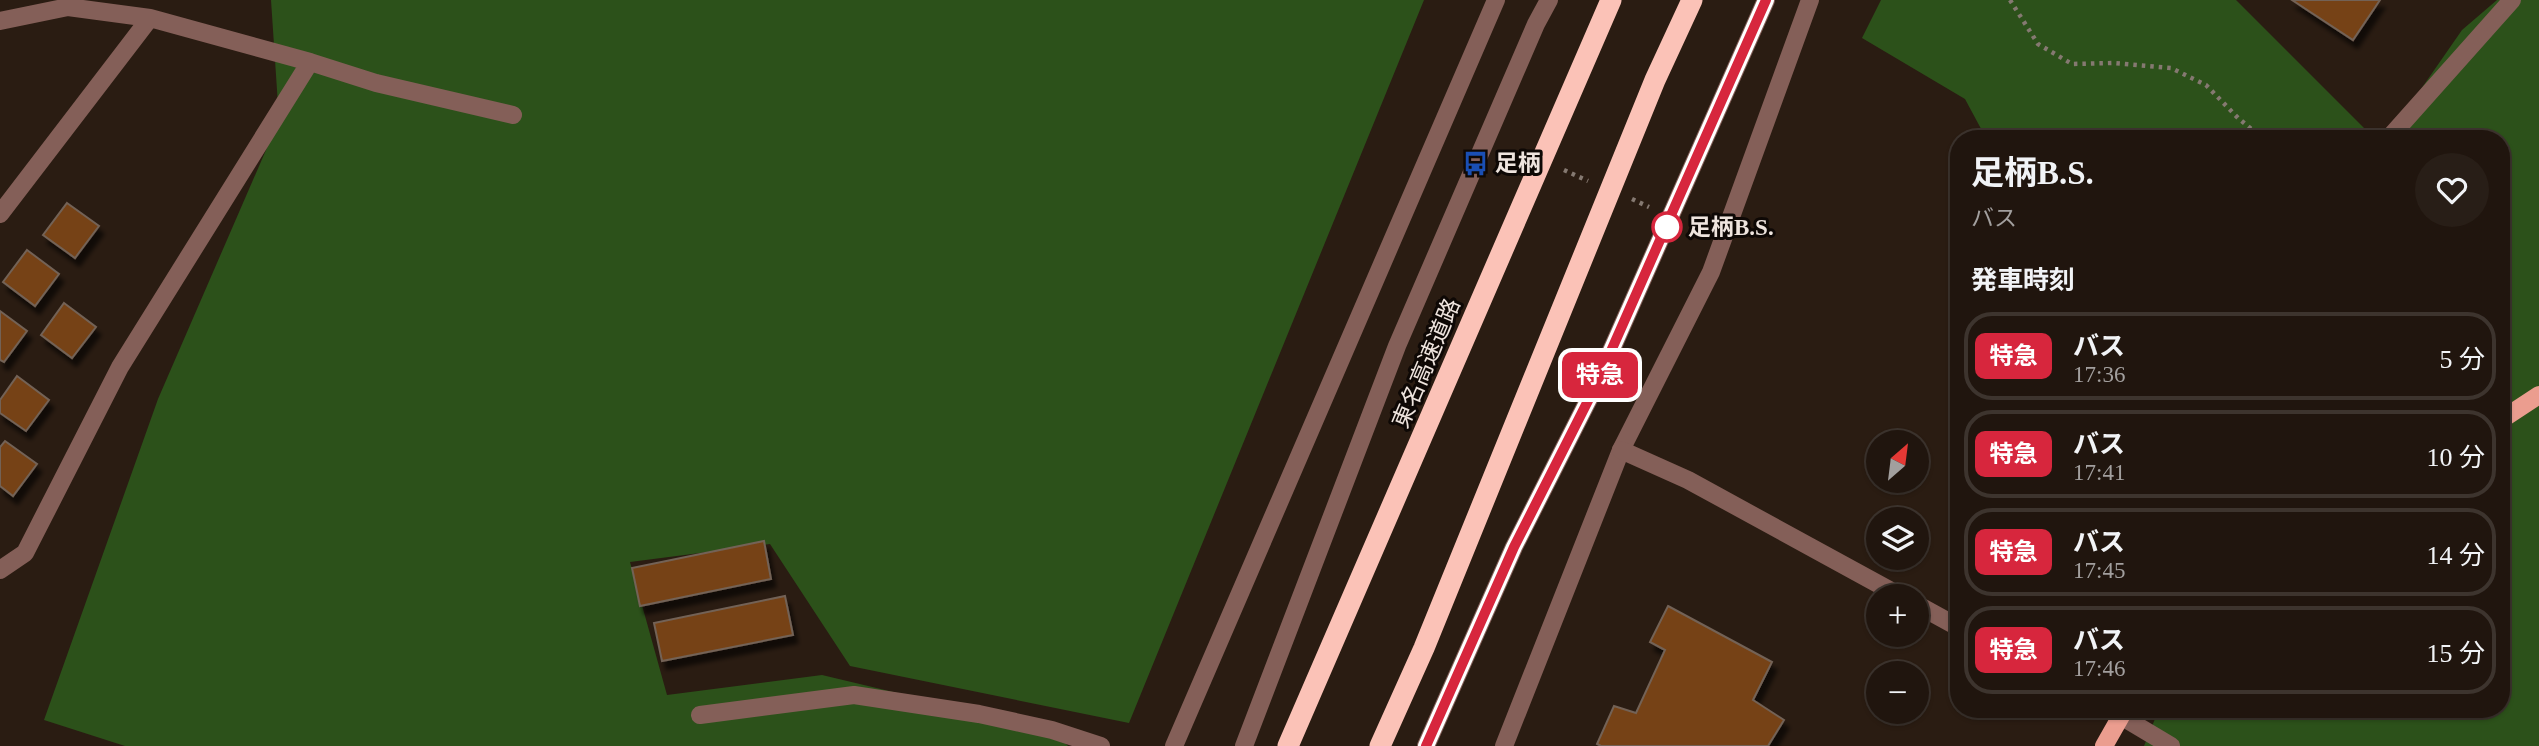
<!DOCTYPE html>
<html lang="ja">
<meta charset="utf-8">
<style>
:root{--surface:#20150e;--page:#281e17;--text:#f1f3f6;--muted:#a29f9e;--line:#3d342e}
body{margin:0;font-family:"Times New Roman","Noto Sans JP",serif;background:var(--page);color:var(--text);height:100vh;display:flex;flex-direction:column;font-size:26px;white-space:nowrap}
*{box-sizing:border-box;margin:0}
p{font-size:23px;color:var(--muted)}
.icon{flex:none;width:38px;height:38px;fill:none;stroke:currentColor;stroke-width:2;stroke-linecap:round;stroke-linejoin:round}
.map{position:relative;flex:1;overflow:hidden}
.side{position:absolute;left:1950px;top:130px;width:560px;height:588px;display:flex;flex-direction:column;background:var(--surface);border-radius:28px;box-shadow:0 2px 5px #0004,0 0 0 2px var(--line)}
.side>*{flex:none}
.badge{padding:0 14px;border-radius:10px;font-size:24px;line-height:46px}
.needle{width:46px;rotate:28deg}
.tools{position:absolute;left:1866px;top:430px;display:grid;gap:14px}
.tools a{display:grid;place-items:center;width:63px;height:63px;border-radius:50%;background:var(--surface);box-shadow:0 2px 5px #0004,0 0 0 2px var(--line);font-size:35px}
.map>.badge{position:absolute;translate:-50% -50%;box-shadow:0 0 0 4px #fff}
h2{padding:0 21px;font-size:26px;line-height:63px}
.round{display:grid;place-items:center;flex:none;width:74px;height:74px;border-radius:37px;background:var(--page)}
.headline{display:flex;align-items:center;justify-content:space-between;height:119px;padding:0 21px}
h1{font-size:33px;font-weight:700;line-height:52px}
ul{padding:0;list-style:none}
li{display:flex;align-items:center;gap:21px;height:88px;margin:0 14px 10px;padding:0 7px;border:4px solid var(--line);border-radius:28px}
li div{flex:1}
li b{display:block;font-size:26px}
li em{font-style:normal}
li .badge{min-width:77px;font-weight:700;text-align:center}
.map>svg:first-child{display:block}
</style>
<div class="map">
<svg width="2539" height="746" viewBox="0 0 2539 746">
<defs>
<filter id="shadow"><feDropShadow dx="4.5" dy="8" stdDeviation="2" flood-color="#0009"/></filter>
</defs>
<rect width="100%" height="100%" fill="#2a1c12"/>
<path fill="#2c511a" d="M271,0H1424L1129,723L850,666L770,544L630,562L667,695L822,675L1052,730L1068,746H125L44,720L158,399L279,120Z
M1881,0H2236L2374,138H1986L1965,99L1862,38Z
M2497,0H2539V746H2144L2159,709H2501V138H2387L2462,30Z"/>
<path fill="#764316" stroke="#736256" stroke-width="2" filter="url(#shadow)" d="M2292,0H2380L2353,40Z
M67,203L99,226L75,258L43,235Z
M27,250L59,274L35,306L3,282Z
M64,303L96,327L72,358L41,335Z
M0,311L27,331L4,362L0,360Z
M17,376L49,400L26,431L0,413V400Z
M5,441L37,464L13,496L0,486V447Z
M764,541L771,579L640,606L632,568Z
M785,596L793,635L662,661L654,623Z
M1668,606L1772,662L1753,700L1784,720L1768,746H1601L1597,744L1614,706L1636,713L1665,650L1650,642Z"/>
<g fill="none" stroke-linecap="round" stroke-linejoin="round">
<path stroke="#857971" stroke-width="4.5" stroke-dasharray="3.5 5" stroke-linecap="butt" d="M2010,0L2038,44L2072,64L2113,63L2171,68L2206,85L2238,118L2262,138
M1564,170L1588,181
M1632,199L1649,207"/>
<path stroke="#845f58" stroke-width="18" d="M1244,746L1397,346L1536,24L1549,0
M1426,746L1514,547L1596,385L1766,0"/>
<path stroke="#845f58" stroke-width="18" d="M0,21L68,7L150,18
M2389,138L2512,0
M0,214L150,18L310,62L376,83L513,115
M0,570L25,553L120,367L310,62
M700,715L854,695L979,714L1052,730L1101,746
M1174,746L1496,0
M1504,746L1621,450L1711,272L1810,0"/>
<path stroke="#845f58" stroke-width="18" d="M1621,450L1688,480L1902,597
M1916,604L1958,627
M2109,709L2171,746"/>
<path stroke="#eb9d8f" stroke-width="18" d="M2501,420L2539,395
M2104,746L2125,709"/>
<path stroke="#fbc2b7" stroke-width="21" d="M1288,746L1611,0
M1380,746L1424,648L1655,80L1692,0"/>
</g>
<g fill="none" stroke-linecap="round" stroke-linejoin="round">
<defs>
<path id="line" d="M1426,746L1514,547L1596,385L1766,0"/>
</defs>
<use href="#line" stroke="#fff" stroke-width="16"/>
<use href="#line" stroke="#d7263d" stroke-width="10"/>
</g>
<defs>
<symbol id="bus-bare" viewBox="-9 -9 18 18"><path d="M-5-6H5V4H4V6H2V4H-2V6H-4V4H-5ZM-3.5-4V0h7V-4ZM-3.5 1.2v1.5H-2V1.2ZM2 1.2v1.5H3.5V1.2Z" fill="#1a4fb4" stroke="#0e0805" stroke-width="2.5" paint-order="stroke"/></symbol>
</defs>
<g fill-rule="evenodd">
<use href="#bus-bare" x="1458" y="146" width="35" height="35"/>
</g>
<circle fill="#fff" stroke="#d7263d" stroke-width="3.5" cx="1667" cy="227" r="14"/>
<g text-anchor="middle" stroke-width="6" stroke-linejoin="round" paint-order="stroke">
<g font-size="23" font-weight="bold" fill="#eee4de" stroke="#0e0805" text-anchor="start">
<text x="1495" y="171">足柄</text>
</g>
<g font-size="23" font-weight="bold" fill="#eee4de" stroke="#0e0805" text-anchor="start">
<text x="1688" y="235">足柄B.S.</text>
</g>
<g font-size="23" fill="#eee4de" stroke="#0e0805">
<text transform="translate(1426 363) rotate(-67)" y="8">東名高速道路</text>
</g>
</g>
</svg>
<div class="tools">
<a><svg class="needle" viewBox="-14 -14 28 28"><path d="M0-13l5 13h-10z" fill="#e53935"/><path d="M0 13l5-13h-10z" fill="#a29f9e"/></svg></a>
<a><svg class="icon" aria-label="layers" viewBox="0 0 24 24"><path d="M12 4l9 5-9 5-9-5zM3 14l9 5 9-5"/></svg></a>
<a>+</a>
<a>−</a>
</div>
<b class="badge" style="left:1600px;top:375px;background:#d7263d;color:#fff">特急</b>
<section class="side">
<div class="headline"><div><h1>足柄B.S.</h1><p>バス</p></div><a class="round"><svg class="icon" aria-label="heart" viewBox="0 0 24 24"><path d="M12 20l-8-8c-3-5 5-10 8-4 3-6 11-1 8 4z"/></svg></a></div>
<h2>発車時刻</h2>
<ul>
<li><span class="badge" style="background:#d7263d;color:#fff">特急</span><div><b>バス</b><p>17:36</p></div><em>5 分</em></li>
<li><span class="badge" style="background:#d7263d;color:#fff">特急</span><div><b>バス</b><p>17:41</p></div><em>10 分</em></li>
<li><span class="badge" style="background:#d7263d;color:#fff">特急</span><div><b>バス</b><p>17:45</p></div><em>14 分</em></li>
<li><span class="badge" style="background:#d7263d;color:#fff">特急</span><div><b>バス</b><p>17:46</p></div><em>15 分</em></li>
</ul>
</section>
</div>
